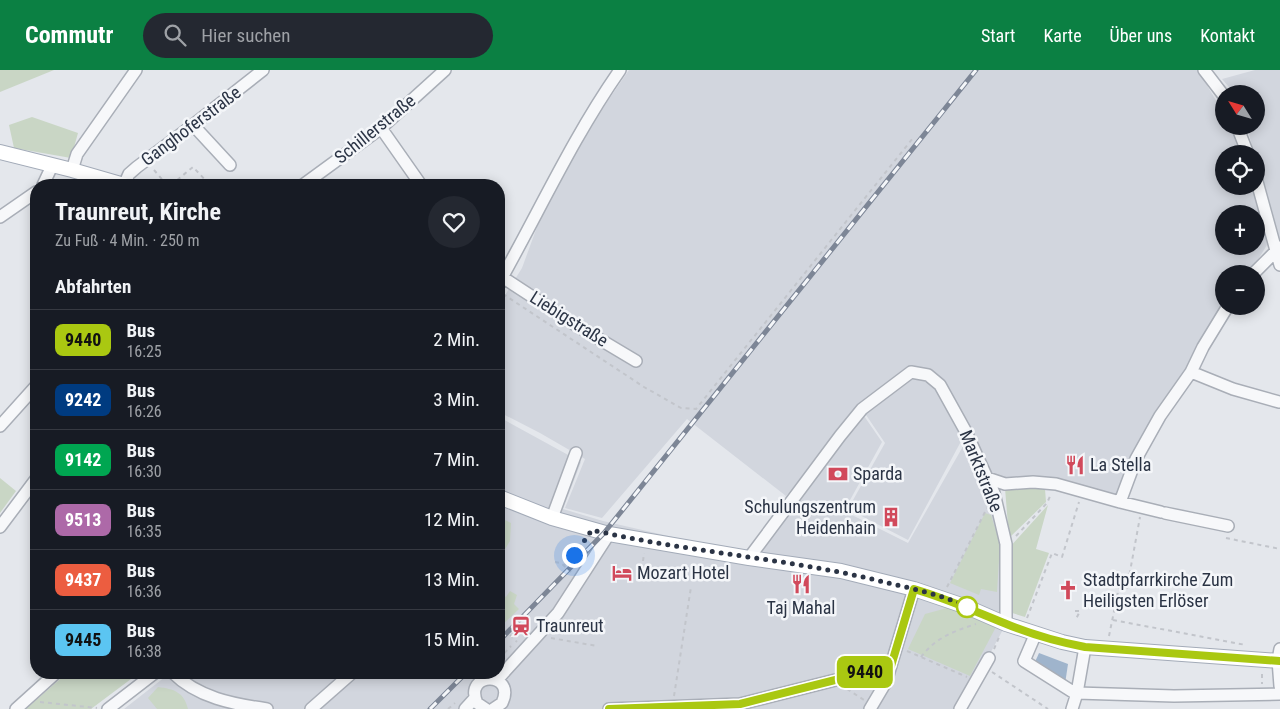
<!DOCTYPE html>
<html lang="de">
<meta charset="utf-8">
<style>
:root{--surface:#171b24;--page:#242831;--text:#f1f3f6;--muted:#9ea1a6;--line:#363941;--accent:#0b8043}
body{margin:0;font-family:"Roboto Condensed",sans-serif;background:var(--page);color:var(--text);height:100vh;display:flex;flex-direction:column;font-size:19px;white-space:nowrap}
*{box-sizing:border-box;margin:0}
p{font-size:16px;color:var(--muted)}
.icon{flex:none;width:28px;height:28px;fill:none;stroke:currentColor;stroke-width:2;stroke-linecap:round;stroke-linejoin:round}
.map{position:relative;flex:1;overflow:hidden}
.side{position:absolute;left:30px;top:109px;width:475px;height:500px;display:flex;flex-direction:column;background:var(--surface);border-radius:20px;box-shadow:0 2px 12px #0003}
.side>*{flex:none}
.badge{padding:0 10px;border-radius:8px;font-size:18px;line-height:32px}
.needle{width:32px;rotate:307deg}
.fabs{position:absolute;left:1215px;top:15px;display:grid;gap:10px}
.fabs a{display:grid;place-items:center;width:50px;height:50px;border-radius:50%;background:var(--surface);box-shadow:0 2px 12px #0003;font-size:25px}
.you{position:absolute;width:25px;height:25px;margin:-12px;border:4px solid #fff;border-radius:50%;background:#1a73e8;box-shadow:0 0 0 8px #1a73e833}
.map>.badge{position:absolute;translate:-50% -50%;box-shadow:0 0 0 2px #fff}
h2{padding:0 25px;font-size:19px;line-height:45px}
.round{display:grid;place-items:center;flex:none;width:52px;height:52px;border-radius:26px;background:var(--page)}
.summary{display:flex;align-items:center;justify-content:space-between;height:85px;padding:0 25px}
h1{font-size:24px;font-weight:700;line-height:38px}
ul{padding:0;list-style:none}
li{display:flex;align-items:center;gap:15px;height:60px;padding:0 25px;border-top:1px solid var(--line)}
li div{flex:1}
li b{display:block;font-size:19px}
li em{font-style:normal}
li .badge{min-width:55px;font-weight:700;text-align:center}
header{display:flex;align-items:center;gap:30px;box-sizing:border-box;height:70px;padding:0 25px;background:var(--accent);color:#fff}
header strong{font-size:24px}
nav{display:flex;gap:28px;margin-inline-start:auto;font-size:18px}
.search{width:350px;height:45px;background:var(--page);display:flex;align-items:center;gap:12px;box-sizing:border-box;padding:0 18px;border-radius:28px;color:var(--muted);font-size:19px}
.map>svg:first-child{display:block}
</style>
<header>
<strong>Commutr</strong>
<div class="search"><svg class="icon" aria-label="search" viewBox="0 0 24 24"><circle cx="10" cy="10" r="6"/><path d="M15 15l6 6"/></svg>Hier suchen</div>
<nav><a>Start</a><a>Karte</a><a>Über uns</a><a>Kontakt</a></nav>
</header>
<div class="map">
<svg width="1280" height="639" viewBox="0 0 1280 639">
<rect width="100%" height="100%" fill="#e4e7ec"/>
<path fill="#d2d6de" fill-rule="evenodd" d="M629,0H1198L1224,44V56H1231L1247,84H1224V116H1256L1267,175L1249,204H1224V236L1131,397L1120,432L1083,421L1005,414L994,423L1003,456L1006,554L960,639H124L170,603L499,602V347L581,392L563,439L603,451L747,484L787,428L862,343L882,372L844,441L908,473L970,364L966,362L908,470L848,439L885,373L862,339L786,426L687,349L602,448L565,438L585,389L540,363L499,342V235L522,198L541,146L585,64ZM1224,144H1256V176H1224Z
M1255,0H1280V172L1277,173L1256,92V84H1254L1247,56H1256V24H1235L1222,9Z"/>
<path fill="#c9d6c5" d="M0,0H54L0,22Z
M32,47L78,63L71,88L14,78L9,55Z
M0,408L16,421L0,443Z
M1005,418L1045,419L1046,432L1009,468Z
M1048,435L1036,479L1049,483L1025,547L1009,542V478Z
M985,443L991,445L1000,474L997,522L981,519L979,525L950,513Z
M499,447L511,453L510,471L499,489Z
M510,521L517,525L514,534L519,539L499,558V522L506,527Z
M947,538L996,557L970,606L908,579L925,544Z
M67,603V602L139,603L91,639H26Z
M158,617C174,619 184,622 188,639H157L148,628Z"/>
<path fill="#9fb4cc" d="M1039,583L1068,594L1065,614L1035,592Z"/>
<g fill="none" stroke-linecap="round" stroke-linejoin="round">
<defs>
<path id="minor" d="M1204,0L1224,26
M193,55L230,95
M1237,56L1248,84
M381,58L421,115
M72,100L77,84L136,0
M1256,108L1280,195
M43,115L52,96
M124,115L129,104L137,97L193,55L263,0
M303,115L381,58L445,0
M0,147L36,122
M1253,204L1280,177
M502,207L574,254L636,291
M499,213C539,142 573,67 620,0
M1191,302L1203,277L1228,236
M0,356L36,316
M987,408L1005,414L1033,412L1056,414L1120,432L1161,442
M1120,432L1136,389L1160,346L1191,302L1233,319L1279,332
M1165,443L1228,456
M552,448L576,383
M0,457L36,409
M749,488L840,366L862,339L911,302L928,305L940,315L966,362L994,423L1006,474V554
M1036,563L1024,591L1073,622L1077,623L1174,626L1280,624
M1280,579L1278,590L1280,616
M172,602C198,628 233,634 267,639
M497,610L558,543L609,464
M16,639L57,602
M108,639L156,602
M311,639L353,602
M465,639L475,628
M486,639L477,633C463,601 517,601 502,633L493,639
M609,639L740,634L891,596
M870,639L886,612L914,519
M960,639L989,588
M1072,639L1077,623L1085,577"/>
<path id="major" d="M0,82L72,100L124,115
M499,427L552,448L609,464L749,488L841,501L914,519L967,537L1006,554L1062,572L1085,577L1280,591"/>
</defs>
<use href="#minor" stroke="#a9aeb7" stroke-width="14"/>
<use href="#major" stroke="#a3abb8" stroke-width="16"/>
<path stroke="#c2c5cb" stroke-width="2" stroke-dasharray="4 4" stroke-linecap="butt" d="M154,100L167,115
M171,115L193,97L210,115
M503,224L644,317L681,338L696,339L913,68
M1016,466L1047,433L1051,424
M1226,468L1280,479
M643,491L644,483
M555,492L561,493L571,502
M564,496L584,470
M947,517L987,438
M1075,541H1080L1076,549
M1027,548L1052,483L1062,487L1079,432
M1113,550L1246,575
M510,565L517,572
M1109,566L1119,517L1127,518L1140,447
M551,568L597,576
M994,579L1000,565
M907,581L967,607
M921,587C935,568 954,561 976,554
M499,589L511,576
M992,602L1048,639
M1262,604V614
M847,619L864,630
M674,626L691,517
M40,632L97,638
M448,639L455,633"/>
<use href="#minor" stroke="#f7f8fa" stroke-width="11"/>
<use href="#major" stroke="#fff" stroke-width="14"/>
<defs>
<path id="rail" d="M499,571L604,463L976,0
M430,639L467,602"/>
</defs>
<use href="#rail" stroke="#7d8696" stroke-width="5"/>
<use href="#rail" stroke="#f4f6f9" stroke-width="3" stroke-dasharray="9" stroke-linecap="butt"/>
</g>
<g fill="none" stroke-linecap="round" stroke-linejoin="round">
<defs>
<path id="line" d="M609,639L740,634L891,596L914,519C945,528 974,541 1004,553C1030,564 1058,572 1085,577L1280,591"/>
</defs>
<use href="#line" stroke="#fff" stroke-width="11"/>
<use href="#line" stroke="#aac811" stroke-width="8"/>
<path stroke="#2b3445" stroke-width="5" stroke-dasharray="0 9" d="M574,485L592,460C687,482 785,488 880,511C909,518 941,524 967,537"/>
</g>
<defs>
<symbol id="restaurant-bare" viewBox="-9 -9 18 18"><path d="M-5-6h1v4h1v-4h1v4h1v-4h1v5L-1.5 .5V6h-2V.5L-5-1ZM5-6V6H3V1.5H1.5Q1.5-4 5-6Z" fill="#d1495b" stroke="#f4f6f9" stroke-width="2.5" paint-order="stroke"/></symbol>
<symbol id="bank-bare" viewBox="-9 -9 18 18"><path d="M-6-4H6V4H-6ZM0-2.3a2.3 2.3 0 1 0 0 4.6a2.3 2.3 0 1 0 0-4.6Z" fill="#d1495b" stroke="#f4f6f9" stroke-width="2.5" paint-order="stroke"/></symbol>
<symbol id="building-bare" viewBox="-9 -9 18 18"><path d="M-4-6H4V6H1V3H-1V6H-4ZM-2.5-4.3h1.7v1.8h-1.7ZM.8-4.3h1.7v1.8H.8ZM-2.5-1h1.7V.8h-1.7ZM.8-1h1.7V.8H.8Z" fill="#d1495b" stroke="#f4f6f9" stroke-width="2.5" paint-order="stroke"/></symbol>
<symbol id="hotel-bare" viewBox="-9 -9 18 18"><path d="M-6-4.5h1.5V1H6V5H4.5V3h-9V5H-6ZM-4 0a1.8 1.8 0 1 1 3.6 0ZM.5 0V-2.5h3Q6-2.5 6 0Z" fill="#d1495b" stroke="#f4f6f9" stroke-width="2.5" paint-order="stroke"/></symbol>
<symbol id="church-bare" viewBox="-9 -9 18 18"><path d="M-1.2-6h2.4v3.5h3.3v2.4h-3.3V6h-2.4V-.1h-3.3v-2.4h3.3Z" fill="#d1495b" stroke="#f4f6f9" stroke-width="2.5" paint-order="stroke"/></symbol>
<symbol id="station-bare" viewBox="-9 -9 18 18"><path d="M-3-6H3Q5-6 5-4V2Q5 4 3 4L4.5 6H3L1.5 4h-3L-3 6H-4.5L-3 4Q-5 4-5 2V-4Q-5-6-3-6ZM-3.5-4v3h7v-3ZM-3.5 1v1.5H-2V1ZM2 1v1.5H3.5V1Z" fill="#d1495b" stroke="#f4f6f9" stroke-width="2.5" paint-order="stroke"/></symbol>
</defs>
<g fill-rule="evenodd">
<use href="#restaurant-bare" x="1061" y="381" width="28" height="28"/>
<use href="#bank-bare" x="824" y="390" width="28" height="28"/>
<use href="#building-bare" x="877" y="433" width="28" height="28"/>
<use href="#hotel-bare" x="608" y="489" width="28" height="28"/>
<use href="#restaurant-bare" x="787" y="500" width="28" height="28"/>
<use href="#church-bare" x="1054" y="506" width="28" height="28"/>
<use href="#station-bare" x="507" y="542" width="28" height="28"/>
</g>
<circle fill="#fff" stroke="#aac811" stroke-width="2.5" cx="967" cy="537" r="10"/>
<g text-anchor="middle" stroke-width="5" stroke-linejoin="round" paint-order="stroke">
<g font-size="18" fill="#2b3445" stroke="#f4f6f9">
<text transform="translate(191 56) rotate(-37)" y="6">Ganghoferstraße</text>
<text transform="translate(375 59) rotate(-39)" y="6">Schillerstraße</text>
<text transform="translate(569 249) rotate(32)" y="6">Liebigstraße</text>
<text transform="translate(981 401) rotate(68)" y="6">Marktstraße</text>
</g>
<g font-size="18" fill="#2b3445" stroke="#f4f6f9" text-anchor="start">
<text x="1090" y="401">La Stella</text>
<text x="853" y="410">Sparda</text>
<text x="876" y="443" text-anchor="end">Schulungszentrum<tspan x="876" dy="21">Heidenhain</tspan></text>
<text x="637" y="509">Mozart Hotel</text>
<text x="1083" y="516">Stadtpfarrkirche Zum<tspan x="1083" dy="21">Heiligsten Erlöser</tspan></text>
<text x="801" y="544" text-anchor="middle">Taj Mahal</text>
<text x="536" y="562">Traunreut</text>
</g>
</g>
</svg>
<div class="fabs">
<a><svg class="needle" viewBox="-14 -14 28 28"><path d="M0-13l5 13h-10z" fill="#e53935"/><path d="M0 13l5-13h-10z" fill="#9ea1a6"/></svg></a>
<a><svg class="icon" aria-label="locate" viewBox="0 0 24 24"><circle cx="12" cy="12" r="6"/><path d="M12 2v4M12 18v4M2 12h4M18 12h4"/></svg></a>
<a>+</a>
<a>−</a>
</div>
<div class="you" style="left:574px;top:485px"></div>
<b class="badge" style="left:865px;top:602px;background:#aac811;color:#111">9440</b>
<section class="side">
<div class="summary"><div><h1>Traunreut, Kirche</h1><p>Zu Fuß · 4 Min. · 250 m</p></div><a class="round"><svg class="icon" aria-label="heart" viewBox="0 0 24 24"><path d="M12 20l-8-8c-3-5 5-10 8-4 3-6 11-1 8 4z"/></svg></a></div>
<h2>Abfahrten</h2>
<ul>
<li><span class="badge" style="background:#aac811;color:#111">9440</span><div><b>Bus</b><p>16:25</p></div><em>2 Min.</em></li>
<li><span class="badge" style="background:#003b80;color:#fff">9242</span><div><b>Bus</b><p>16:26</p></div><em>3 Min.</em></li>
<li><span class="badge" style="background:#00a651;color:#fff">9142</span><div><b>Bus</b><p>16:30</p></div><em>7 Min.</em></li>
<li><span class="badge" style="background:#ad69a8;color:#fff">9513</span><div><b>Bus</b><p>16:35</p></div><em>12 Min.</em></li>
<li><span class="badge" style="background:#ec5d40;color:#fff">9437</span><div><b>Bus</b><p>16:36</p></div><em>13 Min.</em></li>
<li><span class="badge" style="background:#5bc5f2;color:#111">9445</span><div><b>Bus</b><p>16:38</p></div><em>15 Min.</em></li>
</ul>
</section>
</div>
